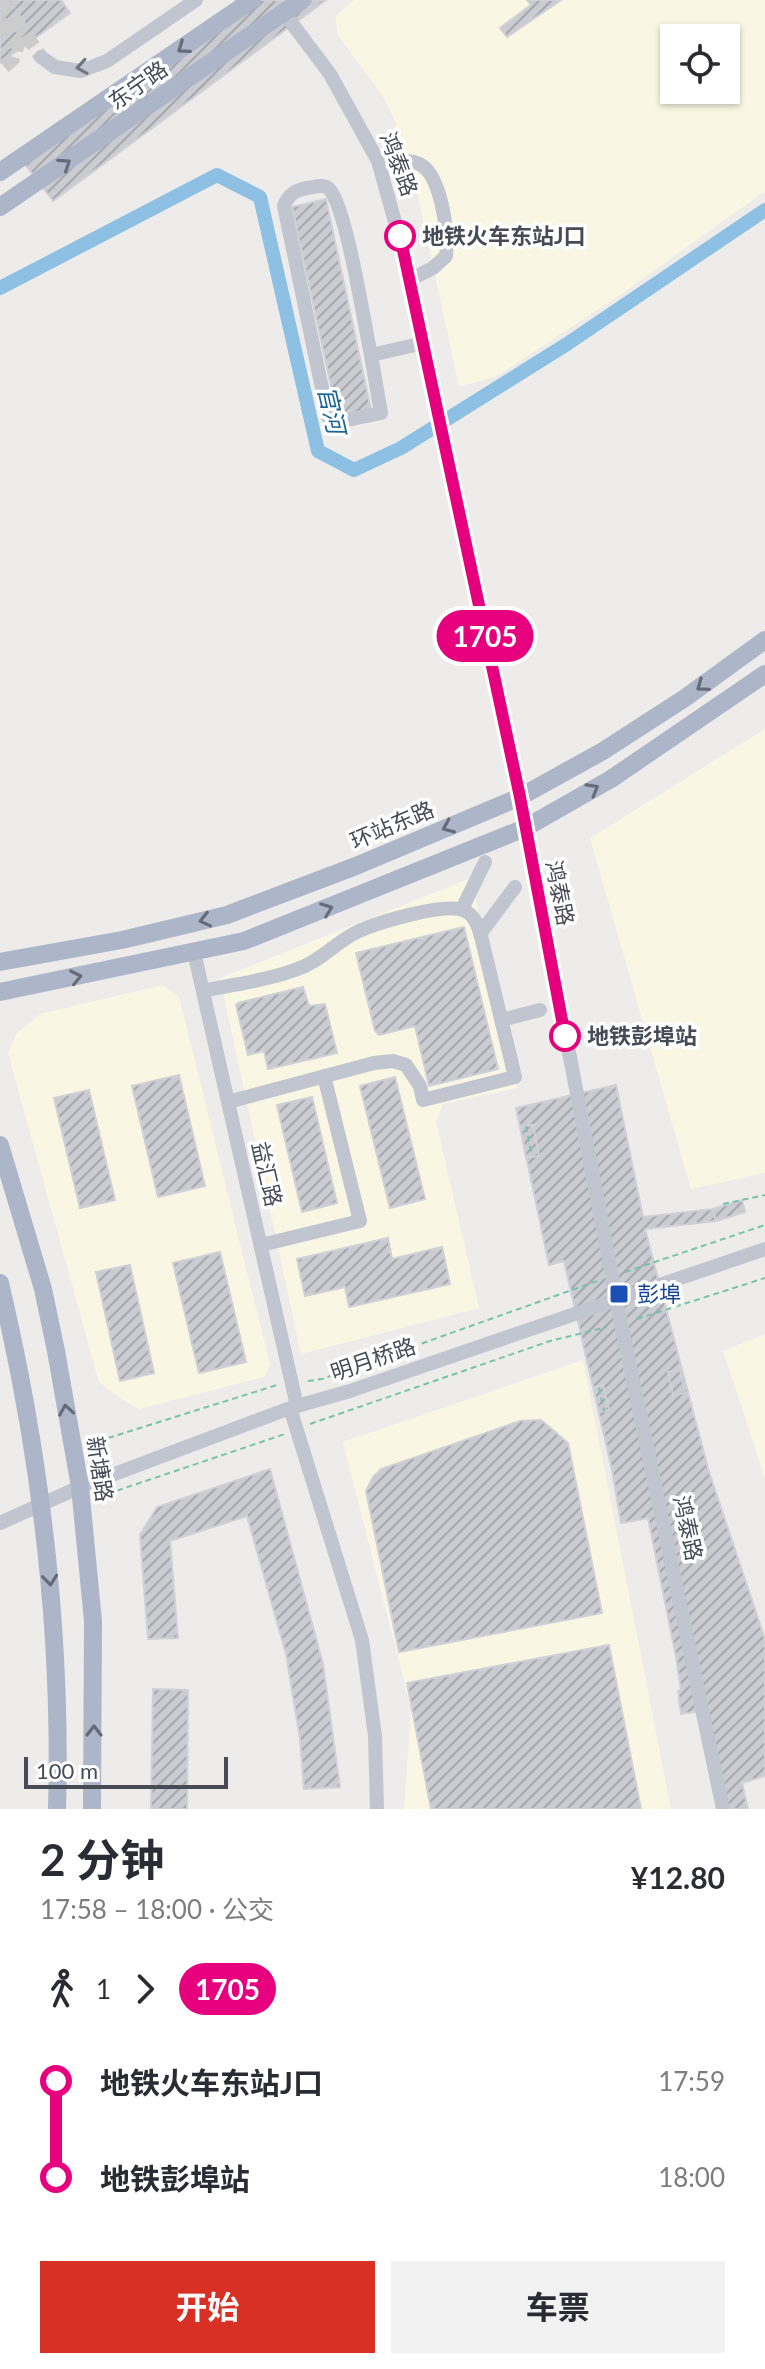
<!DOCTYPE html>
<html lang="zh">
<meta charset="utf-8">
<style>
:root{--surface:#fff;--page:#f2f2f3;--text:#2b2b33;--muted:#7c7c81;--accent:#d93025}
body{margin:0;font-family:Lato,"Noto Sans SC",sans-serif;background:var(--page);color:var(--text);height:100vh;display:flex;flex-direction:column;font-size:30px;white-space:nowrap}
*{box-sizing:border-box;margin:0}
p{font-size:26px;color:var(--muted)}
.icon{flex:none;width:44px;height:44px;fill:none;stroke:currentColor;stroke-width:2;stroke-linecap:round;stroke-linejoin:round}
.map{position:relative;height:1809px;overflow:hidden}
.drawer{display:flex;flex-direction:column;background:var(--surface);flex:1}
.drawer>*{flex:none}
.badge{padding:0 16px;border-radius:26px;font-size:28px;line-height:52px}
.controls{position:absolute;left:660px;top:24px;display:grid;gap:16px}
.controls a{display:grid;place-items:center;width:80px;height:80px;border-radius:0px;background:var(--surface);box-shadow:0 2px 6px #0004;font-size:40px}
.scale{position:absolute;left:24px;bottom:20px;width:204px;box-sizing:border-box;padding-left:8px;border:4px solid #464b56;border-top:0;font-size:22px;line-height:28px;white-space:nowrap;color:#464b56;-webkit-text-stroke:6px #fff;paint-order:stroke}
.map>.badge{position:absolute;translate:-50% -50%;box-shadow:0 0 0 4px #fff}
.legs{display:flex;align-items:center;gap:12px;height:88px;padding:0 40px;font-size:26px}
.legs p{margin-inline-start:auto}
.head{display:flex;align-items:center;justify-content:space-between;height:136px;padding:0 40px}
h1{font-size:44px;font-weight:700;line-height:60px}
.cta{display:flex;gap:16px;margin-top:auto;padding:16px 40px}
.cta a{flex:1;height:92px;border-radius:0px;background:var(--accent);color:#fff;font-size:32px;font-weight:700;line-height:92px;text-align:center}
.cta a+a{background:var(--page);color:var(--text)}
ul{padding:0 40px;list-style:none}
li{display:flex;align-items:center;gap:28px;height:96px;font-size:30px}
li i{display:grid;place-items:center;width:12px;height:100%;margin:0 10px;background:currentColor}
li i::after{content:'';width:20px;height:20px;margin:-10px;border:6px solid;border-radius:50%;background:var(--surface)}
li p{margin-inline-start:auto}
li:first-child i{background:linear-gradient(#0000 50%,currentColor 0)}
li:last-child i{background:linear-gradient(currentColor 50%,#0000 0)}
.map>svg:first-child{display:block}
</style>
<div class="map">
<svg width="765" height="1809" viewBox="0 0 765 1809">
<defs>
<pattern id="building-hatch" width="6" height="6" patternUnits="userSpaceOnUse" patternTransform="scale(2)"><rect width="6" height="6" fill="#cbccd2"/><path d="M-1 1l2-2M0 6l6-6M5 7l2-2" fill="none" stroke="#a7a8ad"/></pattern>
</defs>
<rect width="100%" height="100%" fill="#eeeceb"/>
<path fill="#f9f7e4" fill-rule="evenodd" d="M354,0H765V191L620,295L497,376L459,387L414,177L394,119L384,98L338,35L335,17ZM674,38H726V90H674Z
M765,729V1173L691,1189L590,838Z
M471,878L517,1088L443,1104L436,1122L479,1308L301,1354L220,978Z
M163,985L179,997L270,1365L264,1377L139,1409L120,1398L99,1382L8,1053L17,1033L40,1014Z
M765,1334V1478L723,1351Z
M583,1360L671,1809H404L411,1709L343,1442Z"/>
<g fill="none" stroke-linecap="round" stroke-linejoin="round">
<path stroke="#8dc0e2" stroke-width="14" d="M0,288L217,175L260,197L318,451L354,470L401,448L567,344L765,210"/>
</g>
<path fill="url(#building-hatch)" stroke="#d0d0d6" stroke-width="2" d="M0,0H61L70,13L0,63Z
M239,0H326L53,201L24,163Z
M527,0H561L507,37L500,28L531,5Z
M326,199L371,410L338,418L292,207Z
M464,927L498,1069L429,1086L415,1026L379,1035L375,1031L356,953Z
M303,987L309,1006L325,1004L337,1053L268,1069L264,1051L248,1055L236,1005L238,1003Z
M179,1075L205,1186L158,1197L132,1086Z
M395,1077L425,1199L390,1208L360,1086Z
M616,1085L643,1217L713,1209L742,1200L745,1212L716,1221L645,1229L709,1472L765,1639V1776L742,1783L748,1809H723L701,1711L681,1714L678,1691L681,1690L676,1657L648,1518L621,1523L612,1470L564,1261L549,1265L516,1108Z
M89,1090L115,1200L80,1208L54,1098Z
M312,1097L337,1203L302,1212L277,1105Z
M533,1125L539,1156L526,1158L520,1127Z
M742,1200L745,1212L716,1221L713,1209Z
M388,1238L392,1259L442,1247L450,1284L349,1307L345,1287L305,1296L297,1259Z
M220,1252L246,1362L199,1373L173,1263Z
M130,1265L154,1373L120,1381L96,1272Z
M680,1370L685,1393L673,1395L668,1372Z
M603,1385L609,1410L599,1412L593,1387Z
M541,1420L568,1443L602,1613L399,1652L366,1491L373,1477L381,1469L520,1421Z
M270,1469L323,1664L340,1787L304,1789L300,1739L286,1654L247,1516L170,1541L178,1638L148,1639L140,1535L157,1507Z
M609,1645L641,1809H431L407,1683Z
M153,1689L188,1690L187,1809H151Z"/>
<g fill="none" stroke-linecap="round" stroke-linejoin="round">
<path stroke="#cccccd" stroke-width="14" stroke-dasharray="14 7" stroke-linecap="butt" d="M2,0L41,57
M0,22L18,44L13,59L0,70"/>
<path stroke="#78c3ac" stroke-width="2" stroke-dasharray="6 4" stroke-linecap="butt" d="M526,1126L531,1152
M723,1204L765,1195
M625,1272L765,1225
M637,1319L765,1278
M308,1381L322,1379L600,1280
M599,1388L604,1411
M310,1424L550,1341L607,1327
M89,1444L277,1385
M98,1497L285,1434"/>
<path stroke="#c0c5cf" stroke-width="14" d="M284,13L330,74L378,161L411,279L520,797L621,1323L723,1809
M41,57L55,67L81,71L107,61L196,0
M378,161C390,161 406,159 417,163C441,171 449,233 446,256L433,268L411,279
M371,355C364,323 347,211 330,190C324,183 315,187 307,188C295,190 288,195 284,206L328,417L337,422L381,413L371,355L424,343
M462,909L485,862
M480,934L515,887
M194,952L297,1406
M203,991C235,984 270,980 300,968C322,960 336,942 357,932C376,923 447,901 465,911C475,916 478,926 481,936L515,1077L423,1100L420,1086L406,1065L393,1061L374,1063L228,1102
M501,1020L540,1010
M261,1245L360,1221L324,1076
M290,1408L362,1640L375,1736L377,1809
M0,1523L80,1487L290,1408L350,1391L765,1249"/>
<path stroke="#adb5c8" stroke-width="18" d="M0,172L252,0
M0,207L302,0
M0,962L122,940L227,915L356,866L520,797L603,751L685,698L765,640
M0,992L244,941L525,828L611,779L765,674
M0,1145L43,1289L56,1351L80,1487L93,1621L92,1809
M0,1283C41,1457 62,1630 57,1809"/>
</g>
<defs><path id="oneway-chevron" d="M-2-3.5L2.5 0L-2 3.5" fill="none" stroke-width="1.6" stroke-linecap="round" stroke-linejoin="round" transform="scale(2)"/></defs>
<g stroke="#656b78">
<use href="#oneway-chevron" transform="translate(183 48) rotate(145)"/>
<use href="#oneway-chevron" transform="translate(65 164) rotate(-34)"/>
<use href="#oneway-chevron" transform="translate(702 686) rotate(144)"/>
<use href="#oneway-chevron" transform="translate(593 789) rotate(-30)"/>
<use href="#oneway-chevron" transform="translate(448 827) rotate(157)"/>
<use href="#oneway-chevron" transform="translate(327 909) rotate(-21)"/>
<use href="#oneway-chevron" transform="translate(205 920) rotate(167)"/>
<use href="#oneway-chevron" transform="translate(76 977) rotate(-12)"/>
<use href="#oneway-chevron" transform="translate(66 1410) rotate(-99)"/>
<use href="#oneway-chevron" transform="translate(50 1580) rotate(84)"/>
<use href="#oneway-chevron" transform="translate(94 1731) rotate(-90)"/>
</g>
<use stroke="#717680" href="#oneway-chevron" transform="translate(82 67) rotate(171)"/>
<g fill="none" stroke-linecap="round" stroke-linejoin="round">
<defs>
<path id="line-1" d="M400,236L520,797L565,1036"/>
</defs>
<use href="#line-1" stroke="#fff" stroke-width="18"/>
<use href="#line-1" stroke="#e6007e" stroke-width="12"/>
</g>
<g fill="#fff" stroke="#e6007e" stroke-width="4">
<circle cx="400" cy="236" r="14"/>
<circle cx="565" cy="1036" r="14"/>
</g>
<rect fill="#1a4fb4" stroke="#fff" stroke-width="3" x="609" y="1284" width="20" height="20" rx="4"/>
<g text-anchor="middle" stroke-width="7" stroke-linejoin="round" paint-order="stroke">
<g font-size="22" fill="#464b56" stroke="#fff">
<text transform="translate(138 85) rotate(-35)" y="8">东宁路</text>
<text transform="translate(399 164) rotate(69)" y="8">鸿泰路</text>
<text transform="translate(392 825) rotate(-23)" y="8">环站东路</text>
<text transform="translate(560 893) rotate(79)" y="8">鸿泰路</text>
<text transform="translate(267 1174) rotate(77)" y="8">益汇路</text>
<text transform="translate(373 1359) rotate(-19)" y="8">明月桥路</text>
<text transform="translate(100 1469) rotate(81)" y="8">新塘路</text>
<text transform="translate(688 1528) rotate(78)" y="8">鸿泰路</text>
</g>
<g font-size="22" font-weight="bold" fill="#464b56" stroke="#fff" text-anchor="start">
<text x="422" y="244">地铁火车东站J口</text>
<text x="587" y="1044">地铁彭埠站</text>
</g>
<g font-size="22" fill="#164399" stroke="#fff" text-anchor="start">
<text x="637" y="1302">彭埠</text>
</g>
<g font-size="24" font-style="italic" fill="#1a6495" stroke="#fff">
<text transform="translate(331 410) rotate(77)" y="8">官河</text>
</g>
</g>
</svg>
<div class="controls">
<a><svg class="icon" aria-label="locate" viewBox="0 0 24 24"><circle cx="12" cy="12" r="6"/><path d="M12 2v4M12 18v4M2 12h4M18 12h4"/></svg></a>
</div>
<div class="scale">100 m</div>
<b class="badge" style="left:485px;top:636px;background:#e6007e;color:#fff">1705</b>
</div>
<section class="drawer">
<div class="head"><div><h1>2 分钟</h1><p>17:58 – 18:00 · 公交</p></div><b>¥12.80</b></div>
<div class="legs"><svg class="icon" aria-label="walk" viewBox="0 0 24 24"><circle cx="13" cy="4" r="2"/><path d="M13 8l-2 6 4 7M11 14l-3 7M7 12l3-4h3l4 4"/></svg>1<svg class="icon" aria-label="forward" viewBox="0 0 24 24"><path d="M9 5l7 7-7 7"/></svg><b class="badge" style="background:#e6007e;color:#fff">1705</b></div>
<ul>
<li><i style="color:#e6007e"></i><b>地铁火车东站J口</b><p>17:59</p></li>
<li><i style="color:#e6007e"></i><b>地铁彭埠站</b><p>18:00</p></li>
</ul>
<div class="cta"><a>开始</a><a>车票</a></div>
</section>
